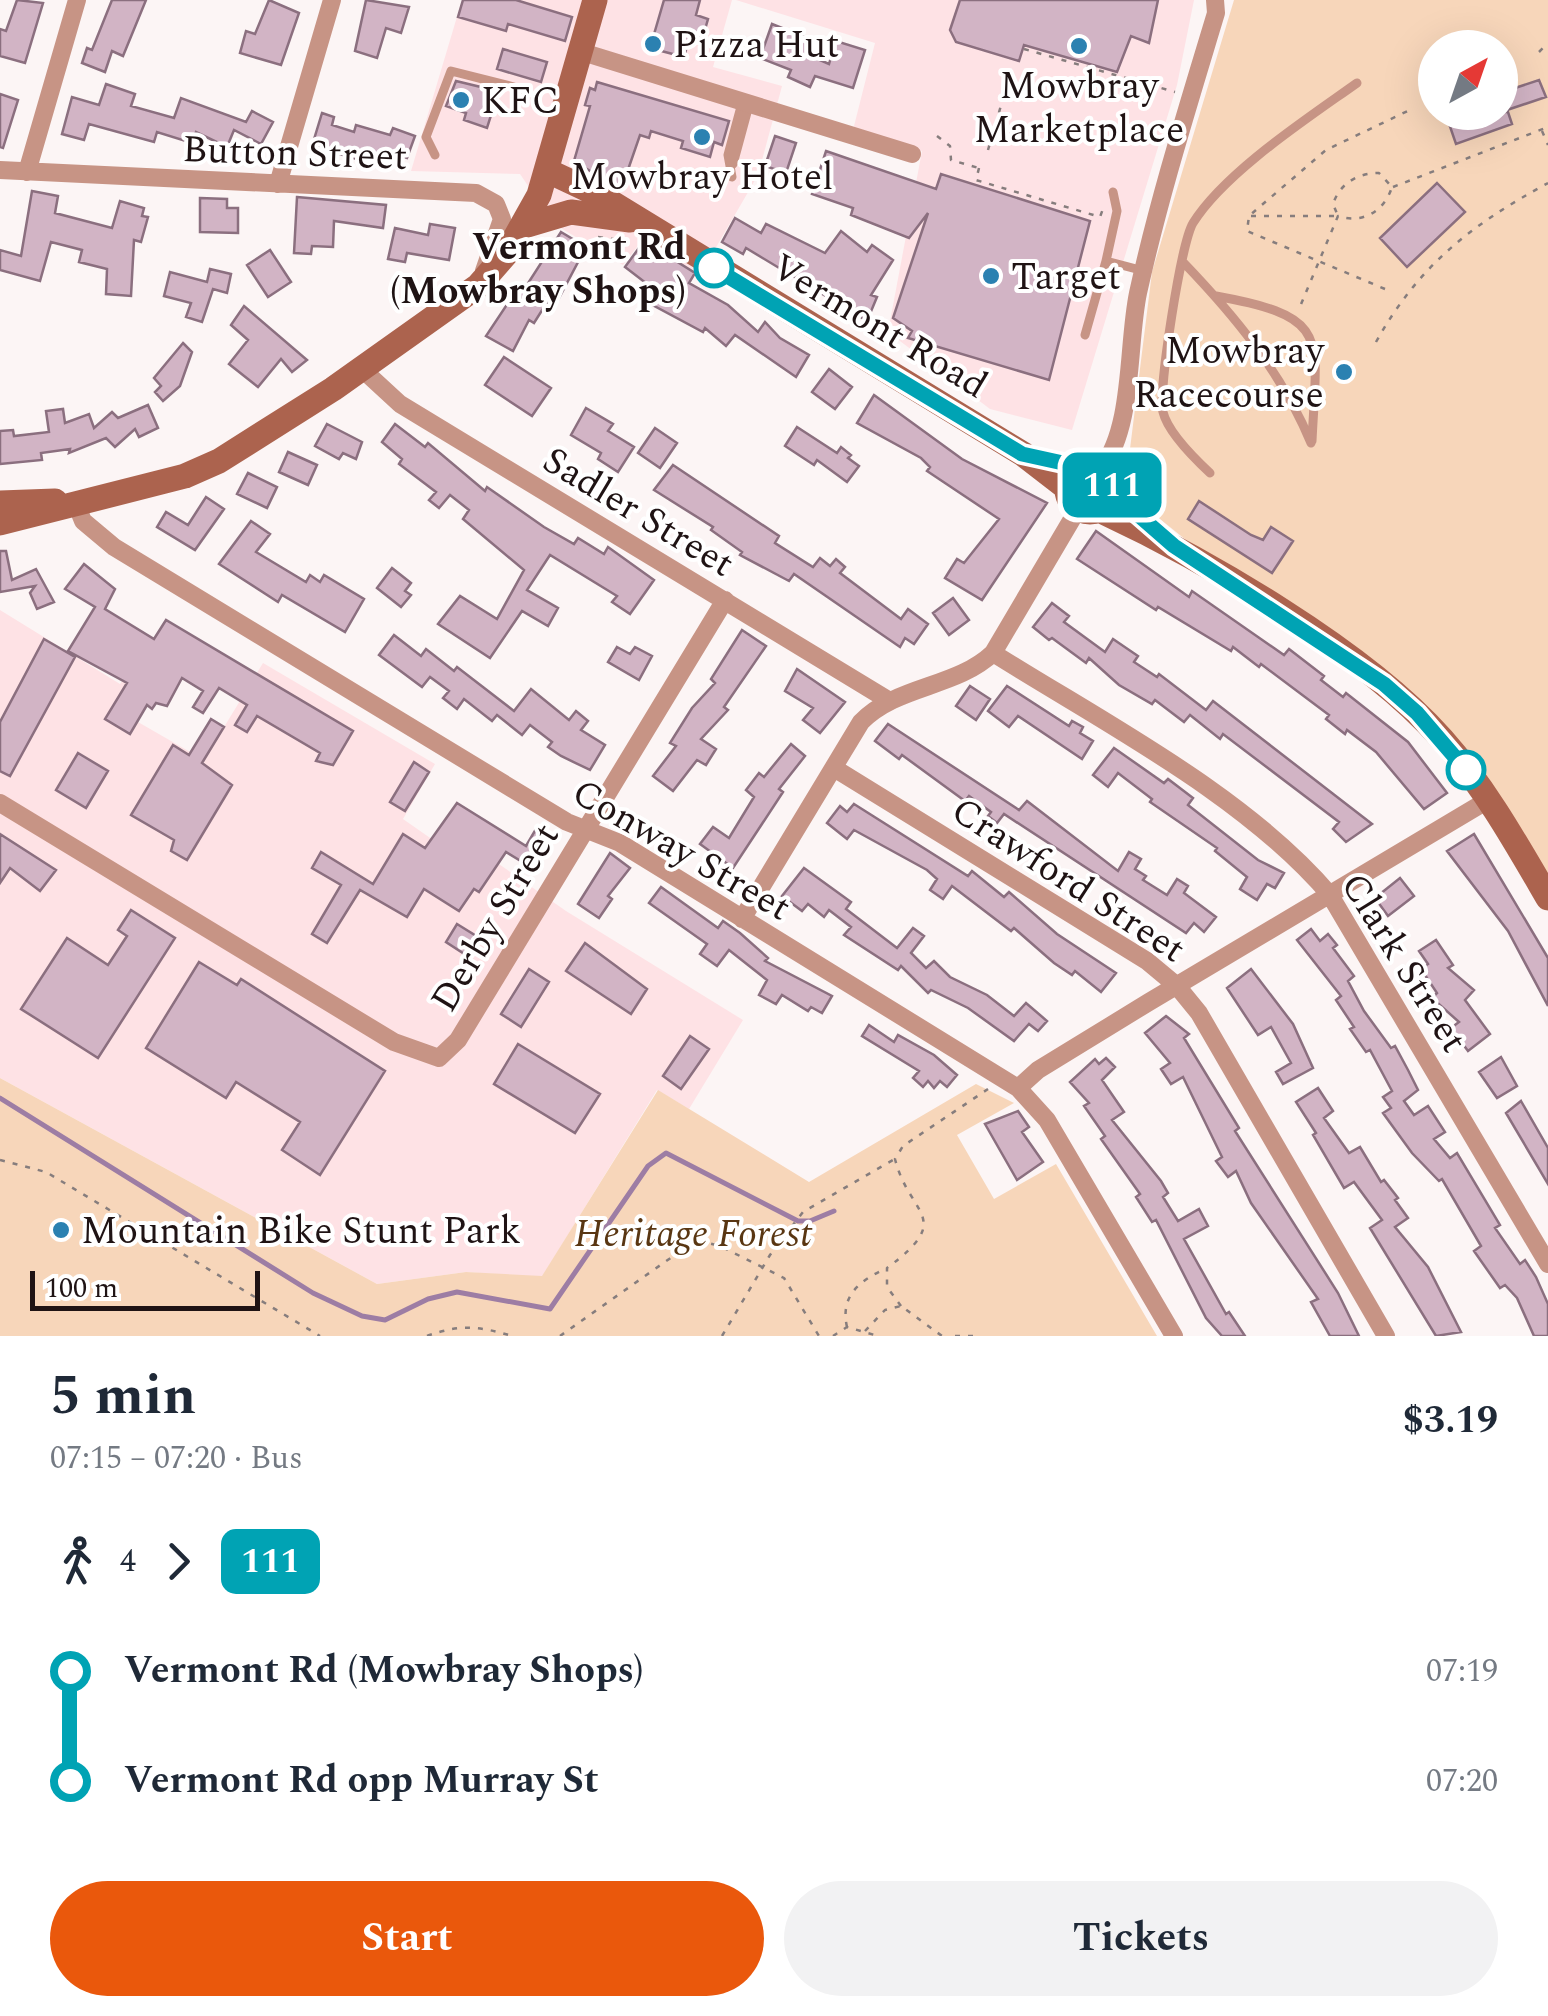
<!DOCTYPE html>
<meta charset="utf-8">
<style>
:root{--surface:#fff;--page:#f2f2f3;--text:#1f2937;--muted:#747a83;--accent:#ea580c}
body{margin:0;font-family:Spectral,serif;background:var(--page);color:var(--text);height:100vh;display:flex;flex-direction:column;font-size:38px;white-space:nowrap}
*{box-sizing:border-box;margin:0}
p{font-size:32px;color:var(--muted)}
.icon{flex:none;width:55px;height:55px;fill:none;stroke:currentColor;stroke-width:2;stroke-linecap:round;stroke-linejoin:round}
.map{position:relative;height:1336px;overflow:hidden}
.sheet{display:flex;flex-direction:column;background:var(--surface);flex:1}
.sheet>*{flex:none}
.badge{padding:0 20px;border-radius:15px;font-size:35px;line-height:65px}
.needle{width:65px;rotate:40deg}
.controls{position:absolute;left:1418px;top:30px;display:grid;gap:20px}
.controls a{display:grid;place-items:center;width:100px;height:100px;border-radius:50%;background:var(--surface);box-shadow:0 10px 40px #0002;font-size:50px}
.scale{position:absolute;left:30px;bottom:25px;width:230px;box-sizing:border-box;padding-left:10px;border:5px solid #1f1314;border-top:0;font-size:28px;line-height:35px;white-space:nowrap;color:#1f1314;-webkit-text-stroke:8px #fff;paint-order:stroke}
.map>.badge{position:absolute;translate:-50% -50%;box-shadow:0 0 0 5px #fff}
.legs{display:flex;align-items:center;gap:15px;height:110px;padding:0 50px;font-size:32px}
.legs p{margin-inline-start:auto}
.headline{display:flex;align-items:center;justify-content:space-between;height:170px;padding:0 50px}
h1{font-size:55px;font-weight:700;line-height:75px}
.action{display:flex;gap:20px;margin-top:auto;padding:20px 50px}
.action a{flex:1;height:115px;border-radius:60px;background:var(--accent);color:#fff;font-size:40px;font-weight:700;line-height:115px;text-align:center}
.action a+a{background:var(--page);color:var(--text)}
ul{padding:0 50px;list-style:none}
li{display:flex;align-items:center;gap:35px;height:110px;font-size:38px}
li i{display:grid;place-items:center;width:15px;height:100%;margin:0 12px;background:currentColor}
li i::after{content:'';width:25px;height:25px;margin:-12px;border:8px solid;border-radius:50%;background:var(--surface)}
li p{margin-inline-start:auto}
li:first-child i{background:linear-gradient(#0000 50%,currentColor 0)}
li:last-child i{background:linear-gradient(currentColor 50%,#0000 0)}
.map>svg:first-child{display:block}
</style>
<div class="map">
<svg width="1548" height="1336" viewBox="0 0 1548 1336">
<rect width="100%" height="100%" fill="#fcf5f5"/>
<path fill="#fee2e5" d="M462,0H732L713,67L782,86L758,175L715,249L692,274L644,238L623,265L554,224L520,174L411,171Z
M736,0H1194L1177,85L1072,430L990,409L888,332L922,151L853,130L875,43Z
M0,610L120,684L123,680L151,698L138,722L204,760L263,663L435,764L403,819L456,856L466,841L566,911L743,1020L689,1109L657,1090L542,1277L466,1272L377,1284L0,1078Z"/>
<path fill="#f7d6ba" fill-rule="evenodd" d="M1234,0H1548V876L1512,826L1323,627L1186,540L1140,503L1127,473L1152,272ZM1435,48H1500V112H1435Z
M0,1078L377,1284L466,1272L542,1276L658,1090L809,1182L976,1084L1014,1103L957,1135L994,1199L1056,1164L1157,1336H0Z"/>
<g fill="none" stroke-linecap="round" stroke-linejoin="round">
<path stroke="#9d7da4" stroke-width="5" d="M0,1098L313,1293L362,1316L385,1320L428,1299L457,1292L550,1309L648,1166L666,1153L798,1221H810L834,1211"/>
</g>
<path fill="#d2b4c5" stroke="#8b6f7f" stroke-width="2.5" d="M17,0L43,3L25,63L0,56V29L6,31Z
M112,0H146L123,56L112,51L105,72L82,63L87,48L92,50Z
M269,0L299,13L281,65L240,53L246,31L255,34Z
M366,0L409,7L401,33L386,28L377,58L355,51Z
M463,0H516L572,17L565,41L508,24L506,31L458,17Z
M664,0H700L696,15L708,19L702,40L690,36L684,57L650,48Z
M960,0H1158L1149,43L1131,36L1117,72L1024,45L1019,61L956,42L950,30Z
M772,24L812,40L806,54L829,64L836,41L865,50L853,88L815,76L810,87L788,77L791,70L760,58Z
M503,49L547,62L541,82L497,69Z
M1539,80L1546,97L1501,112H1508L1512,124L1456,144L1445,112H1500V93Z
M456,81L489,89L484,106L493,109L487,128L464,120L466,113L446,106Z
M597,82L729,121L722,145L714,142L710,157L681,148L683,141L651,131L649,138L640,135L621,190L574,161L590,106L585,105L590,88L595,90Z
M106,84L135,94L131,106L174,118L181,98L246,122L252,111L273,122L261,144L234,130L227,147L196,132L192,143L157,132L154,142L89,124L84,140L62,134L72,97L99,105Z
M0,94L18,100L3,148L0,147Z
M322,113L334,117L332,125L354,132L356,125L390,135L393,128L415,136L407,158L401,156L399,160L374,152L370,163L312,146Z
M775,136L796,143L786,173L765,166Z
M826,151L936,189L941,174L1090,221L1049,380L908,338L912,331L893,318L928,213L909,238L851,215L853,208L812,194Z
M1437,183L1465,212L1407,267L1380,238Z
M32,191L58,196L55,213L112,228L120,201L144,208L142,216L148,217L141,242L134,240L131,296L106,294L107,269L79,262L82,250L51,242L40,281L0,270V250L21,256Z
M297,197L386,205L383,228L334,221L333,247L312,246L311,254L294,253Z
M200,198L227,199V208H238V233L200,232Z
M735,218L761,233L766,224L825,253L841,231L867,252L872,245L893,260L871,295L877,297L867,321L746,248L743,254L722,242Z
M430,224L455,228L449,260L407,253L405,262L388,259L395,228L428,235Z
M561,232L586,247L558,300L551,296L534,323L529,320L513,351L486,336L520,285L525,288Z
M644,241L695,273L689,283L728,305L758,332L765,322L780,338L809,355L796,377L735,335L726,346L705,328L703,332L647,302L655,290L625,267Z
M270,250L291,282L268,297L247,265Z
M210,269L231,274L227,293L213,289L202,322L186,317L191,303L164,296L170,272L207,282Z
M244,306L307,360L292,372L281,359L258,387L229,364L248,340L231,325Z
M183,343L192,352L180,386L163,401L155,392L161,386L154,378Z
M504,357L551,388L532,416L485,385Z
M829,369L852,387L835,409L812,392Z
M874,395L962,459L1047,503L982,600L945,578L957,559L964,563L999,519L927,471L930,467L921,458L857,423Z
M148,405L158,428L139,437L135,429L115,447L106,438L69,453L70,449L41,453L42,460L0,464V431L13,430L14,436L49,432L46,411L63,409L65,423L89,414L94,428L112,412L118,418Z
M586,408L613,424L608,431L634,447L618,472L598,459L601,453L571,435Z
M327,424L362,442L356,459L343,453L339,459L315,446Z
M395,424L425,447L428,443L485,491L487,487L544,527L574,544L578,538L604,554L608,547L654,580L630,614L612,602L617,596L550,555L527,590L558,608L548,626L522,611L490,658L438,624L460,596L497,619L524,570L463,519L469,510L450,495L439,508L429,500L436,492L399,464L402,459L382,442Z
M797,427L837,453L841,447L851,455L848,458L859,466L847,482L817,460L814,465L785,446Z
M655,428L677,443L660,468L638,453Z
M288,452L317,465L308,485L279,472Z
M673,465L779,536L775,543L813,567L820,558L830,566L836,559L845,567L840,573L901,619L908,609L928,624L914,644L905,638L900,647L794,574L789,581L740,555L742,552L711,530L713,527L654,490Z
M248,473L277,487L267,508L237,494Z
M206,497L224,509L195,550L157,527L166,512L188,525Z
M1199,501L1251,535L1263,540L1271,527L1293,541L1272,573L1188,519Z
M251,521L270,534L256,552L306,582L310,575L320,582L324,575L364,599L345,632L282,595L278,602L219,564Z
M1096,531L1189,597L1192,591L1284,655L1289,649L1324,676L1321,680L1343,697L1346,693L1408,742L1447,793L1424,809L1376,752L1347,730L1345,734L1326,719L1329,715L1261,664L1259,667L1233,647L1231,651L1158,607L1156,610L1077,559Z
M0,551H6L12,580L36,569L54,602L37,609L30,593L35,586L0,592Z
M84,564L115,589L105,609L154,639L166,620L353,731L333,765L316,761L320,753L257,716L247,732L235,725L247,705L219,688L203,713L193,707L203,691L182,678L167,706L156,703L152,709L147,705L130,734L105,719L127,683L68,651L95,607L65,589Z
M392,568L411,583L405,591L411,595L401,607L377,588Z
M953,598L969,620L949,635L933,613Z
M1052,603L1069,616L1064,622L1105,652L1113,639L1138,656L1134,662L1157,677L1159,674L1206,710L1213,701L1372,824L1346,842L1333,829L1339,822L1223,734L1220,739L1190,715L1184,722L1155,700L1152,704L1119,685L1089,658L1086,663L1052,638L1049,640L1033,627Z
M742,630L766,646L724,707L728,710L701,739L716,749L706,765L697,760L673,791L653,776L676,746L670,743L692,708L715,683L711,679Z
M394,635L421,656L426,649L454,671L457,667L514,711L531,689L569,720L576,711L588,721L581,730L605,745L590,770L561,756L548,747L552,742L530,725L522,735L497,715L492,721L464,699L457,709L443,698L449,691L430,677L422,687L379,655Z
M44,639L75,657L10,776L0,771V722Z
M617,647L630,654L635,647L652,656L639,680L608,662Z
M797,669L845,702L820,733L803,720L813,708L785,691Z
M970,686L990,699L976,720L956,706Z
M1007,686L1069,726L1072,721L1083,727L1080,733L1093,741L1082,759L1018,716L1009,727L988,711Z
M211,719L224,727L202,763L232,785L187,860L171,851L174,840L131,815L173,745L189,755Z
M888,724L1019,810L1027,801L1118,871L1129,852L1141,859L1135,869L1146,876L1143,880L1167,895L1177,879L1188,886L1184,893L1216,917L1204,932L1194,923L1186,933L1004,814L997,823L988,816L991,812L969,796L965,801L902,755L899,759L875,741Z
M791,744L805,756L779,789L783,792L733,868L700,844L713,827L729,838L754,797L746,790L759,773L764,777Z
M1114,748L1164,783L1168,779L1193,798L1188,805L1258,860L1284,873L1275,888L1267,884L1257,900L1240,889L1247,877L1215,851L1217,848L1150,802L1152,799L1118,773L1108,787L1093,775Z
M78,753L108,771L86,808L56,790Z
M414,762L429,772L405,811L390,802Z
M457,803L526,846L536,829L552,838L534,869L506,852L479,892L474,889L459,911L424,889L407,917L360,890L327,943L312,934L341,885L312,868L321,852L373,884L403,834L425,848Z
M854,804L968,876L972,871L1004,897L1009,892L1057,934L1116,973L1101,992L1075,971L1072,975L1054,963L1014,928L1011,931L952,886L943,899L930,890L937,879L927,870L854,830L847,839L827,823L840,806L847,812Z
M0,834L56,870L40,891L10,868L0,883Z
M1474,834L1548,958V1006L1508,931L1447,851Z
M610,853L630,868L608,896L612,899L599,918L578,904Z
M804,868L851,902L846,909L897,948L913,928L924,936L911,953L926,968L934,961L950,977L987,995L1014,1016L1026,1003L1047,1021L1038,1031L1029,1024L1014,1041L968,1008L931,990L928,993L901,966L898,970L844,935L851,927L829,910L824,917L808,904L802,911L782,896Z
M1400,878L1414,896L1388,916L1375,898Z
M661,887L718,928L723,921L740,933L768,958L765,961L832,996L822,1013L811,1007L808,1011L782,995L776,1004L759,995L767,980L729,950L717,966L700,954L707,944L649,903Z
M131,910L175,938L98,1058L21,1009L67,938L108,965L127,936L118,930Z
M457,924L481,939L469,957L446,942Z
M1311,929L1320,941L1328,934L1337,945L1333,948L1354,976L1348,981L1364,1011L1391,1048L1395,1046L1408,1070L1418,1090L1404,1101L1414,1115L1428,1106L1445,1132L1434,1139L1450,1158L1457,1153L1500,1225L1495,1228L1520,1264L1525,1260L1536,1277L1548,1304V1336H1534L1517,1298L1505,1285L1500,1288L1474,1251L1481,1246L1442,1179L1439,1181L1412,1153L1383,1113L1391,1108L1383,1097L1392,1091L1370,1050L1366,1052L1350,1029L1354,1027L1336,1000L1341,996L1297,940Z
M1436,940L1453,965L1448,968L1474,990L1465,1000L1490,1034L1468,1051L1451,1028L1459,1022L1432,998L1437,993L1421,969L1428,964L1419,951Z
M585,943L647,989L631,1014L566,971Z
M199,962L237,985L241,979L385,1071L320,1175L282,1150L300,1122L236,1082L226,1098L146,1048Z
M529,969L549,982L521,1027L501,1014Z
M1251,969L1293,1024L1313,1068L1283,1084L1276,1072L1291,1063L1271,1027L1258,1035L1227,988Z
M1166,1016L1189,1034L1184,1038L1239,1128L1235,1131L1338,1293L1359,1336H1330L1311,1302L1318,1299L1251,1203L1236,1171L1228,1177L1216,1161L1222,1157L1183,1077L1171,1084L1161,1069L1170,1063L1145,1033Z
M869,1025L894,1042L898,1035L934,1055L957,1075L947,1087L940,1081L934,1088L928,1081L923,1087L913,1078L919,1071L862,1036Z
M690,1036L709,1049L681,1089L663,1076Z
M518,1044L600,1094L575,1133L494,1084Z
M1501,1057L1517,1086L1497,1098L1479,1072Z
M1106,1058L1115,1067L1102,1080L1124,1112L1112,1120L1161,1181L1168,1193L1163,1197L1178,1221L1199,1209L1208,1226L1184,1239L1226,1314L1229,1312L1245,1336H1222L1206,1318L1156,1220L1152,1222L1136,1197L1140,1194L1101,1139L1105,1136L1084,1106L1089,1103L1070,1082L1095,1059L1099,1064Z
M1318,1088L1333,1111L1324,1118L1349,1153L1360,1147L1381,1182L1384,1180L1398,1198L1395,1200L1408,1218L1395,1227L1428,1267L1461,1332L1436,1336L1370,1228L1382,1220L1354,1182L1344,1188L1313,1135L1316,1133L1296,1102Z
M1521,1101L1548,1148V1184L1506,1113Z
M1018,1111L1029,1127L1022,1132L1043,1162L1017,1180L985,1124Z"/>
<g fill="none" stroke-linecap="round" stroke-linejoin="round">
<path stroke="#867d7d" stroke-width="2.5" stroke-dasharray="5 8" stroke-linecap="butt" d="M1024,49L1175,92
M1539,52L1548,43
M1542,131L1548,145
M937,136L950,146L951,160L982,169
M988,150L1009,78
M979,168L976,180L1100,217L1104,206
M1393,187L1548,127
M1251,216H1338L1333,204C1340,183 1358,173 1379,173L1392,187C1384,212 1362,224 1338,216L1299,309
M598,237L620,240
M1385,289L1247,231L1249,216L1326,150L1414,108
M1376,342C1419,265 1471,225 1548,183
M0,1160L46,1172L320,1336
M901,1306L887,1287V1268C956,1217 909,1216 895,1159L903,1146L988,1089
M847,1327C840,1296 859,1281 885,1269
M865,1331L885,1310L901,1306L942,1336
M427,1336C460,1324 479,1326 512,1336
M560,1336L696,1240L720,1246L784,1278L819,1336
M722,1336L770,1255L803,1212L893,1160
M833,1336L847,1327L878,1336
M955,1336H976"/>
<path stroke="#c79485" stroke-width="9" d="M435,155L426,137L451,71L514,87L519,93
M733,164L749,105
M732,177L728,155L742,103
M1113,192L1117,211L1106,261L1144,271
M1182,261C1235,316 1282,373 1311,443
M1216,296C1331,317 1317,335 1312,441
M1085,335L1106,261
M1210,473C1195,459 1168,433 1163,412C1158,390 1181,243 1193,223C1225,172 1308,118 1357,83"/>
<path stroke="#c79485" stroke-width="18" d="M579,51L912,154
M0,170L476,193L496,204L502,219L484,271
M27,172L77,0
M278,184L332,0
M362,369L400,404L888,700
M1101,469C1134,427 1127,346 1138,293C1159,198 1188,106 1216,13L1215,0
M75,501L83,521L114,547L567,822L620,843L1018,1088L1047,1120L1174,1336
M993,653C1104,723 1245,795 1330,895L1548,1264
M834,768L1147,961L1177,986L1199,1013L1386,1336
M0,803L394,1042L439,1058L458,1040L725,600
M742,919L861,722C897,685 956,688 993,653L1078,509
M1018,1088L1038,1070L1149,1002L1488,800"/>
<path stroke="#ac634e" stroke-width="25" d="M548,171L599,195L1023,454L1067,488
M524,226L571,212L630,220
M1067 489a23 23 0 1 1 46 0a23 23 0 1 1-46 0Z
M0,503L55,501
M1099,510C1206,560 1364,651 1442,739C1484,786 1516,843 1548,898
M0,523L185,476L219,461L333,389L478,286L506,254L539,195L595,0"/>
</g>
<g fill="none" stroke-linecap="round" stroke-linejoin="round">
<defs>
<path id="line-1" d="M714,268L1022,454L1104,472L1112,492L1174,546L1384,684L1417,713L1466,770"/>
</defs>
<use href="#line-1" stroke="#fff" stroke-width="22"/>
<use href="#line-1" stroke="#00a3b4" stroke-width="15"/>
</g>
<g fill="#2b81b1" stroke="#fff" stroke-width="4">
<circle cx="653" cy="44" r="10"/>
<circle cx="1079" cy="46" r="10"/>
<circle cx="461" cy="100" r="10"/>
<circle cx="702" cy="137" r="10"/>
<circle cx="991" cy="276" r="10"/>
<circle cx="1344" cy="372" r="10"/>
<circle cx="61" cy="1230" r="10"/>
</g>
<g fill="#fff" stroke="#00a3b4" stroke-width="5">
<circle cx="714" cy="268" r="18"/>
<circle cx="1466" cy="770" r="18"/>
</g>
<g text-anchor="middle" stroke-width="8" stroke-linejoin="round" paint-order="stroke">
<g font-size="38" fill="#1f1314" stroke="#fff" text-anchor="start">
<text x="673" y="57">Pizza Hut</text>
<text x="1079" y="98" text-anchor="middle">Mowbray<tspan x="1079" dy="44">Marketplace</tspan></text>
<text x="481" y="113">KFC</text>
<text x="702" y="189" text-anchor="middle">Mowbray Hotel</text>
<text x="1011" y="289">Target</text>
<text x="1324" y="363" text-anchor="end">Mowbray<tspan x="1324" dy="44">Racecourse</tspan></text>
<text x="81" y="1243">Mountain Bike Stunt Park</text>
</g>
<g font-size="38" fill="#1f1314" stroke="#fff">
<text transform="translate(295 152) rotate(2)" y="13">Button Street</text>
<text transform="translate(880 325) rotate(31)" y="13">Vermont Road</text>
<text transform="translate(639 511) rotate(31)" y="13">Sadler Street</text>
<text transform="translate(682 849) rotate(30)" y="13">Conway Street</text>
<text transform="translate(1069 879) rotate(33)" y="13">Crawford Street</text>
<text transform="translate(494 917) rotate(-59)" y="13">Derby Street</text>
<text transform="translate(1405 962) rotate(58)" y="13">Clark Street</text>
</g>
<g font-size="38" font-weight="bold" fill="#1f1314" stroke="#fff" text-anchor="end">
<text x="686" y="259">Vermont Rd<tspan x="686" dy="44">(Mowbray Shops)</tspan></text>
</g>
<g font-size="38" font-style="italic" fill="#593612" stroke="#fff">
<text x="693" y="1246">Heritage Forest</text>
</g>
</g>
</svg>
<div class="controls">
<a><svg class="needle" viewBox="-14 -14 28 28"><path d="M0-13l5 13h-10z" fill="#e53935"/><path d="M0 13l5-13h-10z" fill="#747a83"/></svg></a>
</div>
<div class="scale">100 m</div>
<b class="badge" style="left:1112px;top:485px;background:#00a3b4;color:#fff">111</b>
</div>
<section class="sheet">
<div class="headline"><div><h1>5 min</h1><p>07:15 – 07:20 · Bus</p></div><b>$3.19</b></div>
<div class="legs"><svg class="icon" aria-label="walk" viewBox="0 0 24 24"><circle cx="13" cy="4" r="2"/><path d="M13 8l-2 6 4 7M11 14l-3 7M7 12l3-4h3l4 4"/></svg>4<svg class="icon" aria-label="forward" viewBox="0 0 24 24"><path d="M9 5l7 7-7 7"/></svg><b class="badge" style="background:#00a3b4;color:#fff">111</b></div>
<ul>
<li><i style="color:#00a3b4"></i><b>Vermont Rd (Mowbray Shops)</b><p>07:19</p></li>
<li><i style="color:#00a3b4"></i><b>Vermont Rd opp Murray St</b><p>07:20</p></li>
</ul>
<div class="action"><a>Start</a><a>Tickets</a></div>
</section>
